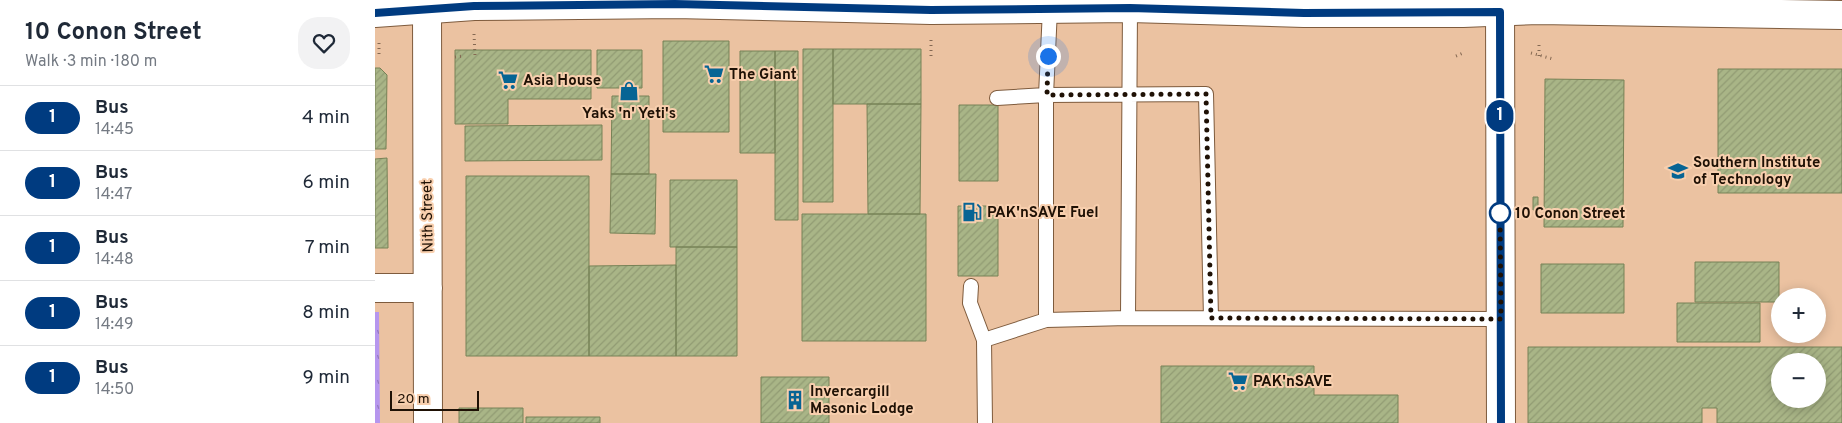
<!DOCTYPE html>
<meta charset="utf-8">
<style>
:root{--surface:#fff;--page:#f2f2f3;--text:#1f2937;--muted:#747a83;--line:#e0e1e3}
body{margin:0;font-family:Overpass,sans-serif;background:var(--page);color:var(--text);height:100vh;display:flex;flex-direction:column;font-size:19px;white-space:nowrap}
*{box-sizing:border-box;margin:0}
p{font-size:16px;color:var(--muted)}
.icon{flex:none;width:28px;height:28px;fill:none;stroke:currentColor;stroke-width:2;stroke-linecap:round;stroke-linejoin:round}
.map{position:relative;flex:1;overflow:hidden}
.details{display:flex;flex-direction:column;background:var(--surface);width:375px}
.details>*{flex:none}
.badge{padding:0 10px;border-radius:16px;font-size:18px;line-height:32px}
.buttons{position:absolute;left:1396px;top:288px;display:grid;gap:10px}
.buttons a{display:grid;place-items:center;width:55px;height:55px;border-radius:50%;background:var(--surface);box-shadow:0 2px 12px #0003;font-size:25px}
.scale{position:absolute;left:15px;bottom:12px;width:89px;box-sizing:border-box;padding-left:5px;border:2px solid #1f1105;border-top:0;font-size:14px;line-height:18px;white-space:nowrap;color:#1f1105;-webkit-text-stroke:4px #f8cfae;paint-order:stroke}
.you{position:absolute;width:25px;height:25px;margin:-12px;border:4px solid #fff;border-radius:50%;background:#1a73e8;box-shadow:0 0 0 8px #1a73e833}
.map>.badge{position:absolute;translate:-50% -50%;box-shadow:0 0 0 2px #fff}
.round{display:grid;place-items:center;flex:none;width:52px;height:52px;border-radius:20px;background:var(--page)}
.head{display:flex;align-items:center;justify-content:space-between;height:85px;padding:0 25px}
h1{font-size:24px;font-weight:700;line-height:38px}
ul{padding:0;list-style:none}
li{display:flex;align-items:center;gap:15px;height:65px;padding:0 25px;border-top:1px solid var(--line)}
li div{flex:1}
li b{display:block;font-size:19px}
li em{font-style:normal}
li .badge{min-width:55px;font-weight:700;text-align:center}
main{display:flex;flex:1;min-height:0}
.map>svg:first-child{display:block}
</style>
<main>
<section class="details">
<div class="head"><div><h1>10 Conon Street</h1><p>Walk · 3 min · 180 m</p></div><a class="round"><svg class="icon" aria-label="heart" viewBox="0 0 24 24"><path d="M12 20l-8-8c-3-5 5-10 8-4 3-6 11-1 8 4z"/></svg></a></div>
<ul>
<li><span class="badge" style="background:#003b80;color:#fff">1</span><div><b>Bus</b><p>14:45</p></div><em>4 min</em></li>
<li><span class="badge" style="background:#003b80;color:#fff">1</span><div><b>Bus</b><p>14:47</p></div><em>6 min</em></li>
<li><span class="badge" style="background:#003b80;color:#fff">1</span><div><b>Bus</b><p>14:48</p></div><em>7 min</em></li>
<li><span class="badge" style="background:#003b80;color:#fff">1</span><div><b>Bus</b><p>14:49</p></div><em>8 min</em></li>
<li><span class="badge" style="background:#003b80;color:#fff">1</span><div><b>Bus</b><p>14:50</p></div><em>9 min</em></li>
</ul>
</section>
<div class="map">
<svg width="1467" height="423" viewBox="0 0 1467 423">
<defs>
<pattern id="park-tufts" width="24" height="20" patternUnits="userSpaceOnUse" patternTransform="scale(1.25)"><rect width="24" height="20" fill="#b696ee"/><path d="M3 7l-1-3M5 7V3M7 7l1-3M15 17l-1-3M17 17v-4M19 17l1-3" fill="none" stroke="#9379bf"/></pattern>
<pattern id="building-hatch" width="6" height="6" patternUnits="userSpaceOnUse" patternTransform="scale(1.25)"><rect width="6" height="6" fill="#a9b587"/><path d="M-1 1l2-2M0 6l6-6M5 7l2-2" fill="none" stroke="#919b73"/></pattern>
</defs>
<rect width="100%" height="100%" fill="#ebc2a1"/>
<path fill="url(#park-tufts)" d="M0,312H4L5,423H0Z"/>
<path fill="url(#building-hatch)" stroke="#778256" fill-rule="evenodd" d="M288,41H354V132H288Z
M428,49H458V202H428Z
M458,49H546V104H458Z
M80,50H216V99H133V124H80Z
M222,50H267V88H222Z
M365,51H400V153H365Z
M400,51H423V220H400Z
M0,68H5L12,75L11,149H0Z
M1343,69H1467V193H1343Z
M1170,79L1249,80L1248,227H1169Z
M237,96H274V174H236Z
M492,104H546L545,214H493Z
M584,105H623V181H584Z
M227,125V160L90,161V126Z
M12,158L13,248H0V159Z
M236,174H281L280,234L235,233Z
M91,176H214V356H91Z
M295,180H362V247H295Z
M1158,197H1163V210H1158Z
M583,206H623V276H583Z
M427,214H551V341H427Z
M301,247H362V356H301Z
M1320,262H1404V302H1320Z
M1166,264H1249V313H1166Z
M301,265V356H214V266Z
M1302,303H1385V342H1302Z
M1153,347H1467V423H1342V408H1327V423H1153ZM1405,361H1442V399H1405Z
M786,366H939V395H1023V423H786Z
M386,377H454V423H386Z
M84,408H148V423H84Z
M151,417H225V423H151Z"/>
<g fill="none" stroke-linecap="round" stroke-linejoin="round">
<defs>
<path id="service" d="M622,98L671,95L831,94L836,318
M596,286L595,303L609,340
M753,318L755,8
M671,320L753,318L1126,319
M610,423L609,340L671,320V95L675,9"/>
<path id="minor" d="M52,9L53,423
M0,288H53"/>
<path id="tertiary" d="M1125,0L1126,423"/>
<path id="trunk" d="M0,13L99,6L300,4L556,10L755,8L929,13H1088L1164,10L1467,15"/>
</defs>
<use href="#service" stroke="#7e5b3d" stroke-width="16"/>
<use href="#minor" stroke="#7e5b3d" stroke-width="30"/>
<use href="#tertiary" stroke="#7e5b3d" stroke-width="30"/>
<use href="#trunk" stroke="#7e5b3d" stroke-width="30"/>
<path stroke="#846852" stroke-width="3" stroke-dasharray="1 4" stroke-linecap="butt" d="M99,34L100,56
M1164,45V56
M1156,53L1178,59
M4,54V42
M556,56V39
M1081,56L1088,53
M80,57L89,56"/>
<use href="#service" stroke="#fff" stroke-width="14"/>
<use href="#minor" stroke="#fff" stroke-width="28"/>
<use href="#tertiary" stroke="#fff" stroke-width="28"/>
<use href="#trunk" stroke="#fff" stroke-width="28"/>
</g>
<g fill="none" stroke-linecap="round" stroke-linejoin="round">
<defs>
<path id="line" d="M0,13L99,6L300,4L556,10L755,8L929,13L1125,12L1126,423"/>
</defs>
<use href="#line" stroke="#fff" stroke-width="11"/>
<use href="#line" stroke="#003b80" stroke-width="8"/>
<path stroke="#1f1105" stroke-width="5" stroke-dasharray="0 9" d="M673,56L672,95L831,94L836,318L1126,319L1125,213"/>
</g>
<defs>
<symbol id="supermarket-bare" viewBox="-9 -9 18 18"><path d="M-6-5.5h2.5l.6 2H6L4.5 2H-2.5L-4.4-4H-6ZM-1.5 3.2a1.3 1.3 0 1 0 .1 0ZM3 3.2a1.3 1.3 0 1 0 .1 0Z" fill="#076494" stroke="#f8cfae" stroke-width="2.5" paint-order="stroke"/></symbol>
<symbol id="shop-bare" viewBox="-9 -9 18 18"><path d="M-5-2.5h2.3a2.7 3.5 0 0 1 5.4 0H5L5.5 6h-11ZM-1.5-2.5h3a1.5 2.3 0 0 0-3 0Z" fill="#076494" stroke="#f8cfae" stroke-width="2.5" paint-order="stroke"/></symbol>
<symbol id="university-bare" viewBox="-9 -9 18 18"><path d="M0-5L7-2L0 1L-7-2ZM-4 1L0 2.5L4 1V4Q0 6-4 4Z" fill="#076494" stroke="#f8cfae" stroke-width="2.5" paint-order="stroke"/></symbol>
<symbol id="fuel-bare" viewBox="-9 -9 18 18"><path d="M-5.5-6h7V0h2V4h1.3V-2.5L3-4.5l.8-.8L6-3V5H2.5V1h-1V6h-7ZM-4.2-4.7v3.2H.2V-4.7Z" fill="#076494" stroke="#f8cfae" stroke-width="2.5" paint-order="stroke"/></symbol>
<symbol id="building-bare" viewBox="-9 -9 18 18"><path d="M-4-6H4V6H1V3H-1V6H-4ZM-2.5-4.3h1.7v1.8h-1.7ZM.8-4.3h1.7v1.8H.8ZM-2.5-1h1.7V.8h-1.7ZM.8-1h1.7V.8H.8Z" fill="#076494" stroke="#f8cfae" stroke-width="2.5" paint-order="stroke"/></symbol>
</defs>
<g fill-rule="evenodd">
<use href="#supermarket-bare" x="325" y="60" width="28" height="28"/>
<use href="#supermarket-bare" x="119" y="66" width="28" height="28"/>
<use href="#shop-bare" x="240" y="77" width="28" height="28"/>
<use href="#university-bare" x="1289" y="157" width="28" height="28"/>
<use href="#fuel-bare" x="583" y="198" width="28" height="28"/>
<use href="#supermarket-bare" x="849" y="367" width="28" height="28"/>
<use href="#building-bare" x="406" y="386" width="28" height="28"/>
</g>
<circle fill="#fff" stroke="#003b80" stroke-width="2.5" cx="1125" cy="213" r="10"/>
<g text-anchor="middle" stroke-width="4" stroke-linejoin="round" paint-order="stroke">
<g font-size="15" font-weight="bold" fill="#1f1105" stroke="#f8cfae" text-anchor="start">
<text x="354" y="79">The Giant</text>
<text x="148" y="85">Asia House</text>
<text x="254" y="118" text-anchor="middle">Yaks 'n' Yeti's</text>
<text x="1318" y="167">Southern Institute<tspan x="1318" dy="17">of Technology</tspan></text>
<text x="612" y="217">PAK'nSAVE Fuel</text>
<text x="878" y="386">PAK'nSAVE</text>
<text x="435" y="396">Invercargill<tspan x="435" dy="17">Masonic Lodge</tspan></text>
</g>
<g font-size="15" font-weight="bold" fill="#1f1105" stroke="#f8cfae" text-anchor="start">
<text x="1140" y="218">10 Conon Street</text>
</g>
<g font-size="15" fill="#1f1105" stroke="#f8cfae">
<text transform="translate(52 216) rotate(-91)" y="5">Nith Street</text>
</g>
</g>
</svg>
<div class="buttons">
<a>+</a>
<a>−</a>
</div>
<div class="scale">20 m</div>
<div class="you" style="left:673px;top:56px"></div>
<b class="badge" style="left:1125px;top:116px;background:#003b80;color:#fff">1</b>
</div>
</main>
